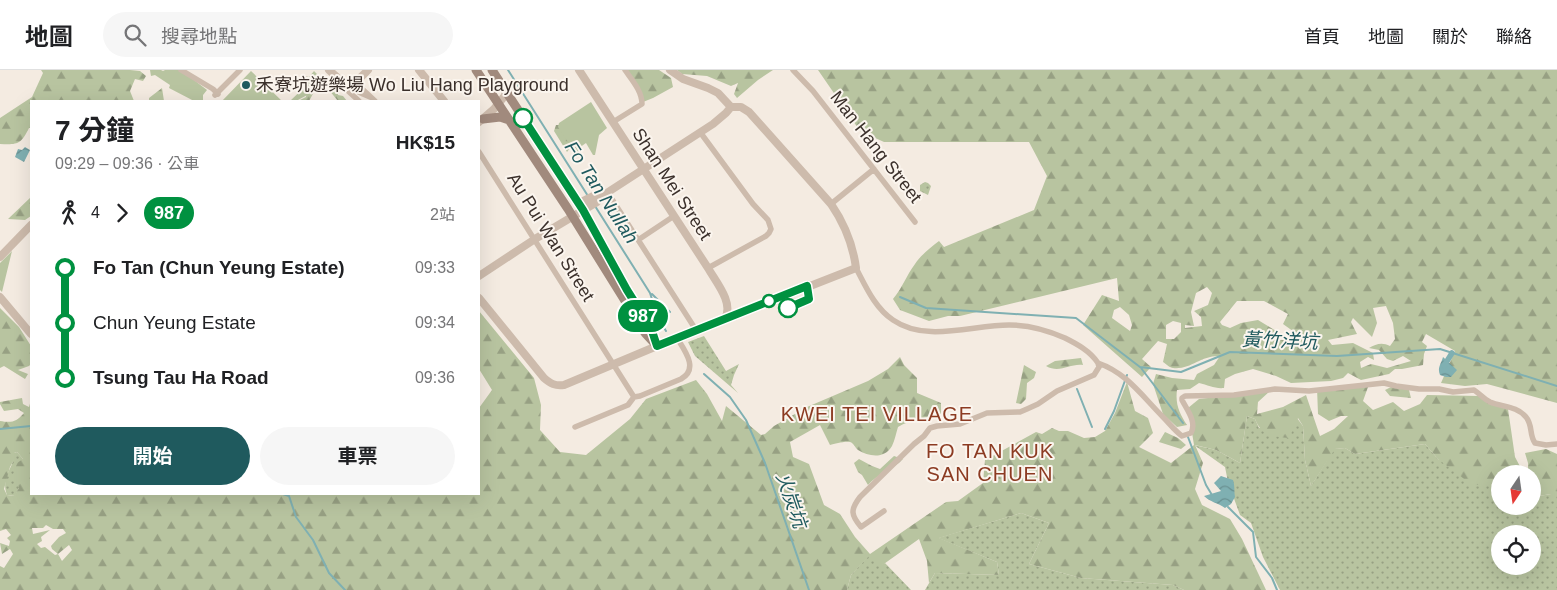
<!DOCTYPE html>
<html lang="zh-TW">
<meta charset="utf-8">
<style>
:root{--surface:#fff;--page:#f6f6f6;--text:#202124;--muted:#757577;--line:#e0e0e0;--accent:#1f5a5e}
body{margin:0;font-family:Arial,"Noto Sans TC",sans-serif;background:var(--page);color:var(--text);height:100vh;display:flex;flex-direction:column;font-size:19px;white-space:nowrap}
*{box-sizing:border-box;margin:0}
p{font-size:16px;color:var(--muted)}
.icon{flex:none;width:28px;height:28px;fill:none;stroke:currentColor;stroke-width:2;stroke-linecap:round;stroke-linejoin:round}
.map{position:relative;flex:1;overflow:hidden}
.sheet{position:absolute;left:30px;top:30px;width:450px;height:395px;display:flex;flex-direction:column;background:var(--surface);border-radius:0px;box-shadow:0 5px 20px #0002}
.sheet>*{flex:none}
.badge{padding:0 10px;border-radius:16px;font-size:18px;line-height:32px}
.needle{width:32px;rotate:193deg}
.tools{position:absolute;left:1491px;top:395px;display:grid;gap:10px}
.tools a{display:grid;place-items:center;width:50px;height:50px;border-radius:50%;background:var(--surface);box-shadow:0 5px 20px #0002;font-size:25px}
.map>.badge{position:absolute;translate:-50% -50%;box-shadow:0 0 0 2px #fff}
.legs{display:flex;align-items:center;gap:8px;height:55px;padding:0 25px;font-size:16px}
.legs p{margin-inline-start:auto}
.overview{display:flex;align-items:center;justify-content:space-between;height:85px;padding:0 25px}
h1{font-size:28px;font-weight:700;line-height:38px}
.button{display:flex;gap:10px;margin-top:auto;padding:10px 25px}
.button a{flex:1;height:58px;border-radius:30px;background:var(--accent);color:#fff;font-size:20px;font-weight:700;line-height:58px;text-align:center}
.button a+a{background:var(--page);color:var(--text)}
ul{padding:0 25px;list-style:none}
li{display:flex;align-items:center;gap:18px;height:55px;font-size:19px}
li i{display:grid;place-items:center;width:8px;height:100%;margin:0 6px;background:currentColor}
li i::after{content:'';width:12px;height:12px;margin:-6px;border:4px solid;border-radius:50%;background:var(--surface)}
li p{margin-inline-start:auto}
li:first-child i{background:linear-gradient(#0000 50%,currentColor 0)}
li:last-child i{background:linear-gradient(currentColor 50%,#0000 0)}
header{display:flex;align-items:center;gap:30px;box-sizing:border-box;height:70px;padding:0 25px;background:var(--surface);border-bottom:1px solid var(--line)}
header strong{font-size:24px}
nav{display:flex;gap:28px;margin-inline-start:auto;font-size:18px}
.search{width:350px;height:45px;background:var(--page);display:flex;align-items:center;gap:12px;box-sizing:border-box;padding:0 18px;border-radius:28px;color:var(--muted);font-size:19px}
.map>svg:first-child{display:block}
</style>
<header>
<strong>地圖</strong>
<div class="search"><svg class="icon" aria-label="search" viewBox="0 0 24 24"><circle cx="10" cy="10" r="6"/><path d="M15 15l6 6"/></svg>搜尋地點</div>
<nav><a>首頁</a><a>地圖</a><a>關於</a><a>聯絡</a></nav>
</header>
<div class="map">
<svg width="1557" height="520" viewBox="0 0 1557 520">
<defs>
<pattern id="grass-dots" width="8" height="8" patternUnits="userSpaceOnUse" patternTransform="scale(1.25)"><rect width="8" height="8" fill="#b8c4a0"/><path d="M2 2h.1M6 6h.1" fill="none" stroke="#97a083" stroke-width="1.8" stroke-linecap="round"/></pattern>
<pattern id="forest-firs" width="22" height="20" patternUnits="userSpaceOnUse" patternTransform="scale(1.25)"><rect width="22" height="20" fill="#b8c4a0"/><path d="M5 1l3.5 6h-7zM16 11l3.5 6h-7z" fill="#97a083"/></pattern>
<pattern id="water-waves" width="16" height="10" patternUnits="userSpaceOnUse" patternTransform="scale(1.25)"><rect width="16" height="10" fill="#7fb0b2"/><path d="M0 5q4-4 8 0t8 0" fill="none" stroke="#699091"/></pattern>
</defs>
<rect width="100%" height="100%" fill="#f4ebe1"/>
<path fill="url(#grass-dots)" fill-rule="evenodd" d="M925,112L928,113L931,116L928,125L920,121V115Z
M704,266L726,301L739,294L734,305L731,315L738,323L695,286L688,272Z
M1247,346L1255,349L1259,358L1297,348L1303,356L1305,390L1311,416L1334,379L1345,378L1355,384L1425,374L1438,389L1491,414L1499,429H1500V436H1532L1533,427L1551,424H1557V520H1280L1263,487L1251,453L1240,445L1228,412L1225,397L1194,375L1216,380L1240,393ZM1500,464H1532V496H1500Z
M17,382L23,389L19,418L15,426L7,425C0,407 15,397 14,383Z
M1021,443L1049,453L1029,494L1081,508L1173,515L1184,520H925L935,503L999,505L997,492L938,468Z
M870,484L881,495L885,493L911,520H847L851,505Z"/>
<path fill="url(#forest-firs)" fill-rule="evenodd" d="M41,0H130L140,1L146,6L143,11L135,9L130,21L134,31H31V58H29C21,74 18,75 0,74V48L32,27L43,3Z
M626,0H659L671,8L673,17L653,28L643,32Z
M677,0H773L758,10L737,28L734,24L738,13L731,16L707,6L682,4Z
M818,0H1557V333L1487,314L1465,316L1441,313L1455,281L1426,264L1422,272L1427,276L1424,284L1423,295L1402,299H1395L1389,304L1361,310L1348,303L1343,308L1331,311L1291,313L1276,306L1253,299L1235,304L1225,309L1224,318C1215,319 1208,315 1199,313L1190,319L1177,320C1175,335 1180,344 1187,355L1177,357L1163,344L1153,314L1156,304L1172,308L1194,310L1197,304L1214,295L1220,286C1201,285 1191,300 1173,298C1170,298 1166,294 1163,292L1167,274L1158,271L1142,289L1151,297L1142,307L1083,255L1102,225L1119,231L1117,208L960,246H948L929,251L900,240L893,229C903,217 906,206 915,194C921,185 930,178 939,171L944,177L1034,140L1047,106L1029,72H884L860,61ZM1207,217L1212,223L1208,235L1194,241L1201,247L1202,256L1185,258V255L1194,256L1191,242L1196,223ZM1237,231H1264L1288,244L1283,254L1297,264L1298,270H1279L1276,261L1258,250L1241,253L1230,258L1222,255L1220,252ZM1386,236L1393,253L1395,269L1390,276C1382,272 1376,274 1369,278L1379,280L1387,289L1393,291L1403,286L1411,291L1387,298L1371,294L1361,298L1360,292L1368,287L1374,290L1373,283L1353,273L1332,275L1328,270L1357,264L1351,252L1353,248L1372,267L1377,253L1373,238ZM1120,237L1129,245L1132,255L1130,261L1112,248L1114,240ZM1173,251L1181,253V262L1174,269H1166V255Z
M314,1L319,6V13L309,31H298L306,27L307,19H300L296,22V20L300,16L296,13L302,6L309,7Z
M162,18L164,31H149V28Z
M330,19H337L338,25L343,26L347,31H338L329,20Z
M556,55H561L579,72L582,79L576,84L570,78L567,82L554,61Z
M31,127V146L25,150L8,149Z
M0,238L19,257L31,276V294L29,296L18,300L28,304L25,309L4,296L0,298Z
M479,241L534,308L541,335L540,360L560,382L586,385L630,349L646,329L696,310L707,324L722,351L726,336L761,365L765,364L774,356L807,337L868,311L888,299L900,287L904,295L917,308V323L941,333V344C926,348 911,349 898,357C896,363 895,370 892,376C885,389 869,387 858,380C855,378 854,373 850,372C844,371 835,374 830,375L820,355L790,372L793,387L809,394L824,435L840,444L855,467L870,484L946,432L958,431L983,413L985,390L1036,362L1042,364L1052,358L1059,361H1068L1084,368L1095,367L1105,361L1115,343L1127,312L1135,341L1148,348L1153,363L1139,377L1171,393L1194,375L1188,338L1199,329L1270,321L1258,332L1257,344L1283,337L1306,325L1320,366L1334,359L1348,346H1341L1329,351L1318,344L1317,318L1368,317L1363,331L1373,340L1393,332L1404,341L1420,334L1427,325L1480,326L1508,339L1515,387L1524,404H1500L1499,429L1491,414L1472,415L1438,389L1425,374L1355,384L1345,378L1335,379L1311,416L1305,390L1303,356L1298,348L1289,368C1271,366 1262,366 1255,349L1247,346L1240,393L1216,380L1195,375L1203,393L1195,419L1202,435L1230,449L1242,469L1266,520H1184L1173,515L1081,508L1029,494L1049,453L1021,443L939,468L997,492L999,505L935,503L929,513L927,491L919,469L881,496L870,485L851,505L847,520H0V496L4,498L13,484L10,479L2,484L0,473L9,476L10,471L7,468L11,465L6,459L0,461V351C12,353 16,352 24,343L18,339L4,341L0,334V332L22,328L23,334L29,337L31,330V424H479V338L492,320L479,299ZM17,382L23,389L17,393L13,405L19,418L14,426L7,425L4,419L10,397L15,388L14,383ZM46,455L53,459H63L66,463L59,467L51,476L52,479L58,484L55,485L45,477L41,478L37,474L42,471L41,467L50,460L33,464L32,458H43ZM69,475L72,480L62,491L58,484Z
M1081,288L1083,295C1070,293 1060,304 1046,296L1055,291Z
M1024,295L1036,302L1034,308L1027,313L1026,329L1021,334L1016,333Z
M1397,314L1408,316L1411,328L1390,326L1385,320Z
M1165,362L1178,368L1186,375L1181,379L1159,372Z
M1546,379L1557,384V424H1551L1533,427L1532,404H1528V393L1525,383Z
M894,386L903,389C893,400 878,403 868,415L862,405L858,402L854,393L859,389L872,396L880,399Z"/>
<path fill="#b8c4a0" d="M150,0H161L163,1L165,0H181L207,20L203,25V31H194L169,18L170,15L155,5L151,6Z
M251,1L282,31H222Z
M316,6L326,15L296,31H290Z
M591,32L607,58L599,65L595,85H593L586,73L576,80L572,78L558,57L559,53Z
M12,181L2,222L0,220V193Z"/>
<path fill="url(#water-waves)" d="M25,77L30,80L24,92L15,87L18,79L22,80Z
M1443,287L1457,300L1451,307H1446L1440,305C1437,298 1441,294 1443,287Z
M1221,406L1233,410C1235,416 1234,421 1235,427L1231,434L1225,438C1218,433 1210,432 1204,426L1221,421L1214,413Z"/>
<g fill="none" stroke-linecap="round" stroke-linejoin="round">
<path stroke="#7fb0b2" stroke-width="2" d="M508,0L588,126
M595,136L650,223L658,248L666,261
M652,224L670,242
M900,227L926,238L1076,248L1140,297L1181,302L1230,282L1337,286L1440,279L1557,316
M1141,298L1183,353
M704,304L730,327L746,350L765,393L809,520
M1077,319L1092,357
M0,359L31,356
M1105,359L1114,341L1127,305
M1188,367L1206,415L1212,425
M283,424L289,426L296,447L313,470L329,503L345,520
M1228,437L1253,462L1256,487L1272,508L1277,520"/>
<path stroke="#7fb0b2" stroke-width="5.5" d="M1444,296L1452,283"/>
<path stroke="#cdbbac" stroke-width="5.5" d="M181,0L213,19L218,24
M793,0L813,21L915,152
M357,12L359,16L375,31
M345,15L363,24L370,27
M346,16L347,20L359,31
M215,25L240,0
M613,52L642,34C642,21 632,10 625,0
M700,62L753,134L768,150L771,159L769,163L766,166L708,198
M479,82L634,327L640,326L681,309C699,299 685,281 677,268
M608,123L696,260
M831,134L874,99
M638,170L674,146
M856,198C866,217 875,238 893,250C926,273 972,255 1009,255C1028,255 1047,260 1065,268C1077,274 1090,281 1098,293
M1098,293C1127,303 1142,326 1163,347C1169,353 1175,361 1182,366L1191,363C1197,352 1187,340 1182,330V328L1185,326L1234,325L1275,319L1309,321L1384,313L1396,316L1419,319H1439L1453,322L1474,320C1480,324 1484,329 1490,332C1502,337 1517,336 1526,347C1533,355 1529,365 1535,373L1546,375L1557,374
M575,357L628,335L634,327
M884,441L861,457C851,445 850,440 860,427L914,374L924,366L930,358L937,356L960,354L987,343L1020,342L1027,339L1038,334L1057,321L1094,305L1099,297L1098,293"/>
<path stroke="#cdbbac" stroke-width="8" d="M329,0C349,18 348,21 368,0
M419,0L444,31
M579,0L708,198C716,212 734,233 725,248
M670,0L683,9L708,18L718,23L731,37
M479,52L494,39L507,23
M579,133L593,126H602
M0,187L31,155
M479,206L535,169L597,132L602,126L713,54L726,43L731,37
M0,227L31,264
M479,228L544,308C551,314 555,316 564,315L657,276L856,198C853,175 844,153 831,134L749,42L741,37H731"/>
<path stroke="#a18a7d" stroke-width="9" d="M476,0L568,139L645,263L657,276
M492,0L583,140L627,220L651,258L656,271
M483,49L500,47L509,50"/>
</g>
<g fill="none" stroke-linecap="round" stroke-linejoin="round">
<defs>
<path id="line-1" d="M523,48L583,140L627,220L651,258L657,276L807,216L809,229L788,238"/>
</defs>
<use href="#line-1" stroke="#fff" stroke-width="11"/>
<use href="#line-1" stroke="#009140" stroke-width="8"/>
</g>
<circle fill="#1f5a5e" stroke="#fbf5ee" stroke-width="2" cx="246" cy="15" r="5"/>
<g fill="#fff" stroke="#009140" stroke-width="2.5">
<circle cx="523" cy="48" r="9"/>
<circle cx="769" cy="231" r="6"/>
<circle cx="788" cy="238" r="9"/>
</g>
<g text-anchor="middle" stroke-width="4" stroke-linejoin="round" paint-order="stroke">
<g font-size="18" fill="#3b302b" stroke="#fbf5ee" text-anchor="start">
<text x="256" y="21">禾寮坑遊樂場 Wo Liu Hang Playground</text>
</g>
<g font-size="18" fill="#3b302b" stroke="#fbf5ee">
<text transform="translate(876 77) rotate(52)" y="6">Man Hang Street</text>
<text transform="translate(672 114) rotate(57)" y="6">Shan Mei Street</text>
<text transform="translate(551 167) rotate(58)" y="6">Au Pui Wan Street</text>
</g>
<g font-size="19" font-style="italic" fill="#1f5a5e" stroke="#fbf5ee">
<text transform="translate(602 122) rotate(57)" y="7">Fo Tan Nullah</text>
<text transform="translate(1280 270) rotate(2)" y="7">黃竹洋坑</text>
<text transform="translate(792 430) rotate(71)" y="7">火炭坑</text>
</g>
<g font-size="20" letter-spacing="1" fill="#8c3b22" stroke="#fbf5ee">
<text x="877" y="351">KWEI TEI VILLAGE</text>
<text x="990" y="388">FO TAN KUK<tspan x="990" dy="23">SAN CHUEN</tspan></text>
</g>
</g>
</svg>
<div class="tools">
<a><svg class="needle" viewBox="-14 -14 28 28"><path d="M0-13l5 13h-10z" fill="#e53935"/><path d="M0 13l5-13h-10z" fill="#757577"/></svg></a>
<a><svg class="icon" aria-label="locate" viewBox="0 0 24 24"><circle cx="12" cy="12" r="6"/><path d="M12 2v4M12 18v4M2 12h4M18 12h4"/></svg></a>
</div>
<b class="badge" style="left:643px;top:246px;background:#009140;color:#fff">987</b>
<section class="sheet">
<div class="overview"><div><h1>7 分鐘</h1><p>09:29 – 09:36 · 公車</p></div><b>HK$15</b></div>
<div class="legs"><svg class="icon" aria-label="walk" viewBox="0 0 24 24"><circle cx="13" cy="4" r="2"/><path d="M13 8l-2 6 4 7M11 14l-3 7M7 12l3-4h3l4 4"/></svg>4<svg class="icon" aria-label="forward" viewBox="0 0 24 24"><path d="M9 5l7 7-7 7"/></svg><b class="badge" style="background:#009140;color:#fff">987</b><p>2站</p></div>
<ul>
<li><i style="color:#009140"></i><b>Fo Tan (Chun Yeung Estate)</b><p>09:33</p></li>
<li><i style="color:#009140"></i><span>Chun Yeung Estate</span><p>09:34</p></li>
<li><i style="color:#009140"></i><b>Tsung Tau Ha Road</b><p>09:36</p></li>
</ul>
<div class="button"><a>開始</a><a>車票</a></div>
</section>
</div>
